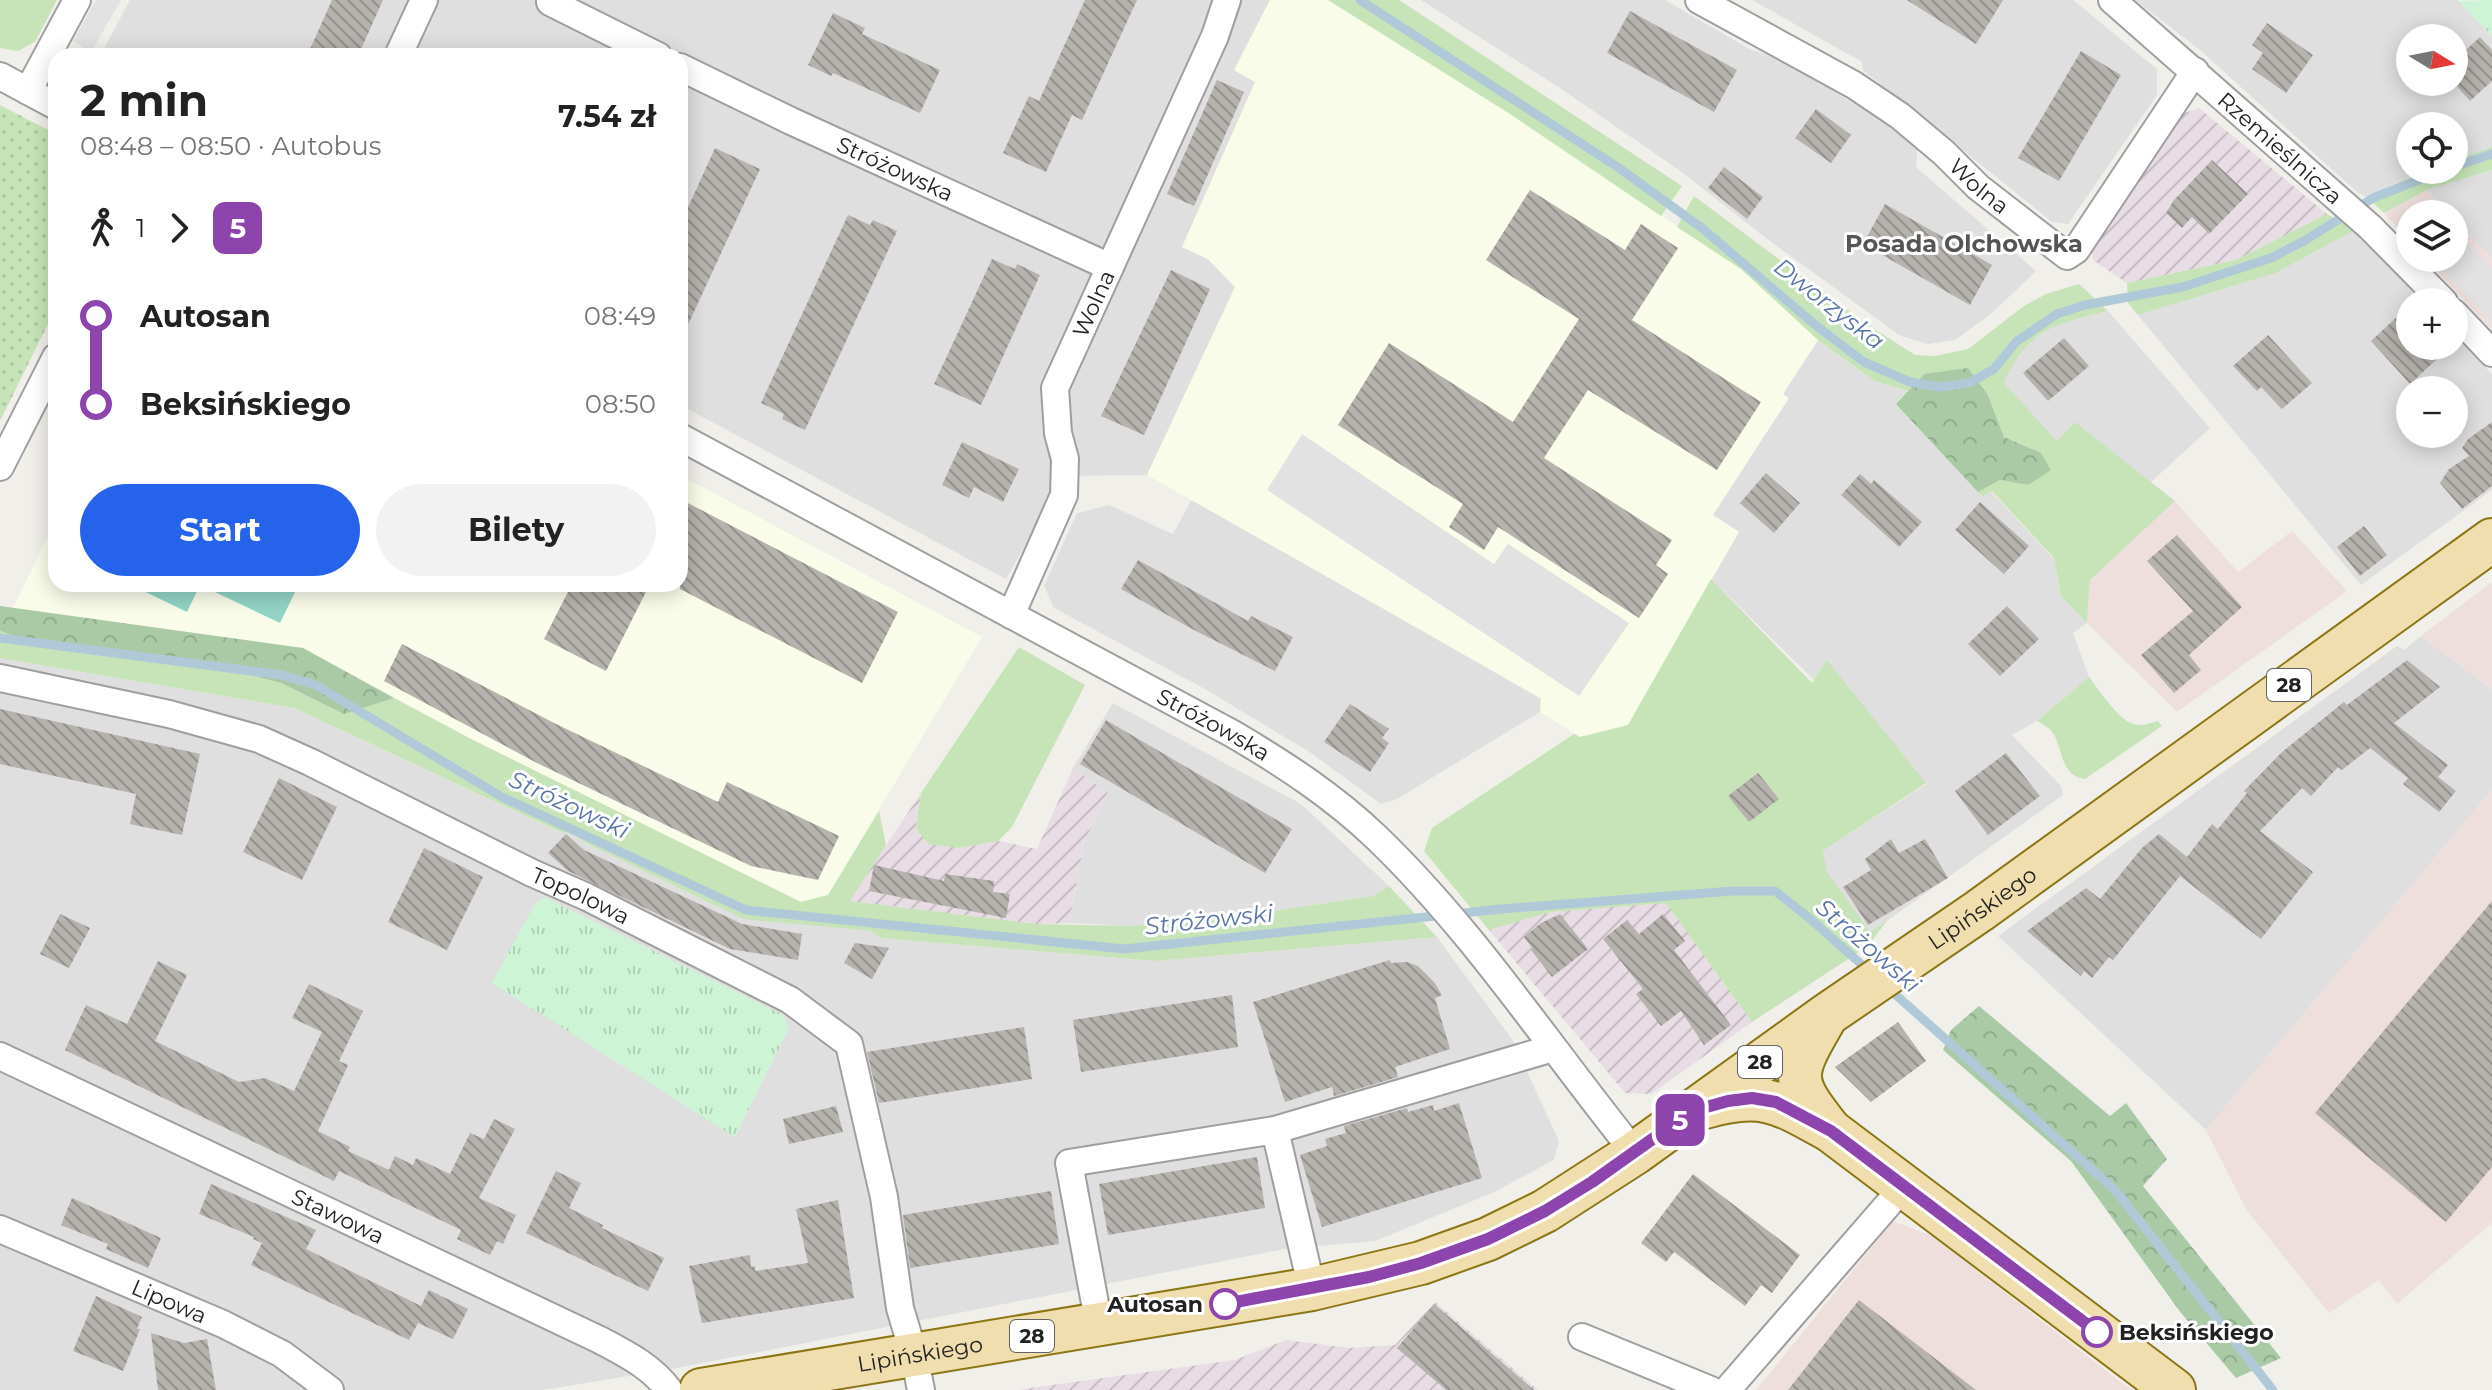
<!DOCTYPE html>
<html lang="pl">
<meta charset="utf-8">
<style>
:root{--surface:#fff;--page:#f2f2f2;--text:#222;--muted:#767676;--accent:#2563eb}
body{margin:0;font-family:Montserrat,sans-serif;background:var(--page);color:var(--text);height:100vh;display:flex;flex-direction:column;font-size:30px;white-space:nowrap}
*{box-sizing:border-box;margin:0}
p{font-size:26px;color:var(--muted)}
.icon{flex:none;width:44px;height:44px;fill:none;stroke:currentColor;stroke-width:2;stroke-linecap:round;stroke-linejoin:round}
.map{position:relative;flex:1;overflow:hidden}
.details{position:absolute;left:48px;top:48px;width:640px;height:544px;display:flex;flex-direction:column;background:var(--surface);border-radius:24px;box-shadow:0 4px 20px #0003}
.details>*{flex:none}
.badge{padding:0 16px;border-radius:12px;font-size:28px;line-height:52px}
.needle{width:52px;rotate:100deg}
.controls{position:absolute;left:2396px;top:24px;display:grid;gap:16px}
.controls a{display:grid;place-items:center;width:72px;height:72px;border-radius:50%;background:var(--surface);box-shadow:0 4px 20px #0003;font-size:40px}
.map>.badge{position:absolute;translate:-50% -50%;box-shadow:0 0 0 4px #fff}
.legs{display:flex;align-items:center;gap:12px;height:88px;padding:0 32px;font-size:26px}
.legs p{margin-inline-start:auto}
.headline{display:flex;align-items:center;justify-content:space-between;height:136px;padding:0 32px}
h1{font-size:44px;font-weight:700;line-height:60px}
.cta{display:flex;gap:16px;margin-top:auto;padding:16px 32px}
.cta a{flex:1;height:92px;border-radius:48px;background:var(--accent);color:#fff;font-size:32px;font-weight:700;line-height:92px;text-align:center}
.cta a+a{background:var(--page);color:var(--text)}
ul{padding:0 32px;list-style:none}
li{display:flex;align-items:center;gap:28px;height:88px;font-size:30px}
li i{display:grid;place-items:center;width:12px;height:100%;margin:0 10px;background:currentColor}
li i::after{content:'';width:20px;height:20px;margin:-10px;border:6px solid;border-radius:50%;background:var(--surface)}
li p{margin-inline-start:auto}
li:first-child i{background:linear-gradient(#0000 50%,currentColor 0)}
li:last-child i{background:linear-gradient(currentColor 50%,#0000 0)}
.map>svg:first-child{display:block}
</style>
<div class="map">
<svg width="2492" height="1390" viewBox="0 0 2492 1390">
<defs>
<pattern id="industrial-furrows" width="10" height="10" patternUnits="userSpaceOnUse" patternTransform="scale(2)"><rect width="10" height="10" fill="#e9dde5"/><path d="M-1 1l2-2M0 10L10 0M9 11l2-2" fill="none" stroke="#c8bdc4"/></pattern>
<pattern id="forest-crowns" width="20" height="18" patternUnits="userSpaceOnUse" patternTransform="scale(2)"><rect width="20" height="18" fill="#a9caa4"/><path d="M2 6a3 3 0 1 1 6 0M12 15a3 3 0 1 1 6 0" fill="none" stroke="#91ad8d"/></pattern>
<pattern id="park-tufts" width="24" height="20" patternUnits="userSpaceOnUse" patternTransform="scale(2)"><rect width="24" height="20" fill="#cef4d6"/><path d="M3 7l-1-3M5 7V3M7 7l1-3M15 17l-1-3M17 17v-4M19 17l1-3" fill="none" stroke="#b1d1b7"/></pattern>
<pattern id="garden-dots" width="8" height="8" patternUnits="userSpaceOnUse" patternTransform="scale(2)"><rect width="8" height="8" fill="#c6e4b7"/><path d="M2 2h.1M6 6h.1" fill="none" stroke="#aac39d" stroke-width="1.8" stroke-linecap="round"/></pattern>
<pattern id="building-back-hatch" width="6" height="6" patternUnits="userSpaceOnUse" patternTransform="scale(2)"><rect width="6" height="6" fill="#b6b2ad"/><path d="M-1 5l2 2M0 0l6 6M5-1l2 2" fill="none" stroke="#94908c"/></pattern>
</defs>
<rect width="100%" height="100%" fill="#f1efea"/>
<path fill="#e0dfdf" fill-rule="evenodd" d="M130,0H1270L1235,69L1256,81L1182,247L1208,259L1235,287L1147,475L1065,476L1006,579L680,405V56H100Z
M1421,0H1665L1751,50L1778,57L1918,143L1916,167L2036,271L1991,314L1955,340L1927,344L1899,335L1766,238L1679,170L1560,88Z
M1752,0H2073L2157,69V95L2068,224L2052,222L1863,70L1862,62Z
M2135,0H2458L2492,36V147L2454,160V126H2410V170H2426L2367,197L2358,193L2200,50ZM2410,38H2454V82H2410Z
M2492,170V258L2454,219V214H2449L2427,190Z
M2355,230L2424,302H2410V346H2454V334L2492,374V490L2361,585L2138,315L2276,273ZM2410,390H2454V434H2410Z
M2108,311L2210,428L2151,482L2075,423L2057,442L2004,383L2012,364L2028,343L2057,324Z
M1818,340L1875,381L1908,391L1896,403L1983,496L1991,491L2054,559L2061,596L2087,623L2073,633L2089,677L2037,721L2012,735L2061,786L2063,795L1870,933L1827,872L1823,851L1926,784L1828,661L1814,680L1711,579L1739,532L1712,515L1788,399L1783,394Z
M1192,499L1541,699L1540,712L1397,799L1381,804L1311,753L1205,689L1054,608L1044,586L1077,513L1109,505L1173,534Z
M2421,636L2492,689V790L2206,1130L1998,936L2397,646L2404,650Z
M0,658L294,708L557,831L573,834L588,844L832,927L871,931L881,938L1155,961L1437,937L1512,1039L1559,1141L1554,1160L1492,1193L1375,1241L1285,1249L672,1369L543,1390H0Z
M1113,703L1301,804L1389,886L1373,896L1266,912L1131,926L1069,923L1084,842L1108,793L1073,768Z"/>
<path fill="#efdfdc" d="M2427,190L2449,214H2410V241L2384,213Z
M2454,219L2492,258V330L2425,258H2454Z
M2175,501L2238,572L2292,531L2347,591L2177,712L2087,623L2090,580Z
M2492,582V689L2421,636Z
M2492,790V1223L2397,1304L2379,1280L2329,1313L2246,1209L2206,1130Z
M1893,1221L1932,1236L2131,1390H1756Z"/>
<path fill="url(#industrial-furrows)" d="M2199,108L2327,214L2236,260L2127,283L2093,260L2091,243L2184,113Z
M1073,768L1108,793L1084,842L1069,923L1036,924L849,901L921,793L916,828L959,848L998,841L1037,849Z
M1666,902L1752,1022L1651,1094L1625,1093L1489,930L1551,912Z
M1435,1302L1538,1390H1016L1235,1360L1286,1340L1350,1348L1395,1345Z"/>
<path fill="#f9fce8" d="M1270,0H1328L1507,112L1741,269L1818,340L1783,394L1789,398L1713,515L1739,532L1628,725L1580,737L1540,712L1541,698L1147,475L1235,287L1208,259L1182,247L1255,82L1234,70Z
M680,475L982,637L828,895L801,902L473,740L303,648L13,608L56,520V584H680Z"/>
<path fill="#c6e4b7" d="M0,0H57L35,42L18,51L0,48Z
M1328,0H1399L1682,186L1661,216L1507,112Z
M2492,147V170L2427,190L2384,213L2367,197L2426,170H2454V160Z
M1694,196L1862,321L1915,355L1935,356L1968,349L2024,306L2046,294L2079,284L2108,311C2056,324 2027,329 2004,383L2057,441L2075,422L2175,501L2090,580L2087,623L2061,596L2054,558L1992,491L1983,496L1978,492L2000,480L2028,485L2040,453L2004,437L1988,395L1924,374L1908,391L1875,381L1818,340L1741,269L1677,227Z
M2327,214L2355,230L2276,273L2138,315L2128,303L2127,283L2236,260Z
M1711,579L1812,683L1827,660L1926,783L1823,851L1827,872L1870,932L1887,921L1868,946L1752,1022L1666,903L1551,912L1489,930L1424,851L1432,828L1574,734L1580,737L1628,725Z
M0,631L14,636L251,675L281,683L344,713L394,698L473,740L801,902L828,895L879,811L886,845L850,901L1036,924L1131,926L1266,912L1373,896L1389,886L1437,937L1155,961L880,938L871,931L744,919L588,844L573,834L558,831L294,708L0,658Z
M1019,647L1085,685L1012,827L998,841L959,848L928,844L916,828L921,793Z
M2089,677C2099,690 2118,719 2133,724C2141,727 2150,723 2158,721L2162,726L2085,779C2060,776 2063,748 2053,733C2050,728 2042,724 2037,721Z"/>
<path fill="url(#forest-crowns)" d="M1968,368L1988,395L2004,437L2041,453L2051,470L2028,485L2000,480L1978,492L1896,404L1924,374Z
M0,606L303,648L394,698L344,714L281,683L251,675L14,636L0,631Z
M1979,1006L2110,1116L2126,1103L2167,1159L2143,1186L2281,1358L2236,1378L2181,1313L2071,1161L1943,1050L1951,1030Z"/>
<path fill="url(#park-tufts)" d="M2492,0V36L2459,1Z
M544,897L783,1015L789,1028L735,1137L492,983L535,904Z"/>
<path fill="url(#garden-dots)" d="M0,105L56,134V308L0,421Z"/>
<path fill="#92d5c5" d="M129,584H299L280,623L200,585L187,612Z"/>
<path fill="#e2e2e2" d="M96,0H121L91,52L73,41Z
M2454,227L2492,268V322L2432,258H2454Z
M1302,434L1494,564L1508,544L1629,623L1579,696L1267,490Z"/>
<g fill="none" stroke-linecap="round" stroke-linejoin="round">
<path stroke="#b0c9d8" stroke-width="9" d="M1360,0L1616,166L1702,228L1814,324L1864,362L1910,382L1940,387L1969,383L1994,369L2016,342L2057,314L2085,305L2183,287L2271,258L2304,241L2373,198L2444,170
M2454,167L2492,154
M0,638L282,675L316,685L502,797L746,910L1124,949L1501,909L1733,891H1775L1808,917L1870,972
M1887,987L2115,1190L2273,1390"/>
</g>
<path fill="url(#building-back-hatch)" d="M332,0H383L358,56H307Z
M1085,0H1137L1082,120L1072,115L1046,172L1003,153L1029,96L1039,101Z
M1907,0H2003L1976,44Z
M1630,11L1737,70L1714,112L1607,53Z
M833,13L865,28L862,34L940,70L920,113L833,73L831,76L808,65Z
M2267,23L2313,55L2286,93L2252,69L2263,53L2252,45Z
M2480,37L2492,50V81L2470,101L2454,83V61Z
M2081,51L2121,75L2059,181L2018,158Z
M1217,80L1244,92L1194,206L1167,194Z
M1816,109L1851,135L1831,163L1795,138Z
M715,148L760,169L680,342V225Z
M2212,160L2248,194L2209,234L2192,217L2182,228L2166,213L2174,200Z
M1724,167L1763,197L1747,219L1708,188Z
M1530,190L1625,250L1641,224L1678,248L1632,320L1761,402L1717,470L1588,390L1544,458L1672,540L1656,565L1668,574L1639,618L1498,527L1484,550L1449,527L1463,504L1338,425L1389,343L1513,422L1579,319L1486,260Z
M1885,204L1992,265L1970,305L1863,244Z
M848,215L870,225L873,220L897,231L805,430L782,419L784,414L761,403Z
M992,259L1015,269L1017,264L1040,275L981,405L934,384Z
M1171,270L1210,289L1144,435L1101,416Z
M2398,316L2410,329V346H2425L2437,359L2410,384L2371,341Z
M2268,335L2312,383L2282,409L2261,387L2257,391L2233,366Z
M2064,338L2089,366L2048,401L2023,373Z
M2492,422V486L2462,509L2440,483L2449,469L2469,456L2462,448L2468,439Z
M962,442L1019,469L1003,502L974,487L969,498L942,485Z
M1766,473L1800,503L1774,533L1740,503Z
M1860,474L1871,484L1874,480L1922,522L1899,547L1841,495Z
M680,499L898,612L862,683L680,589Z
M1980,502L2029,546L2004,574L1955,530Z
M2364,526L2387,555L2360,576L2337,547Z
M2177,535L2242,607L2189,655L2201,670L2174,693L2141,655L2193,611L2147,561Z
M1138,560L1248,621L1251,616L1293,637L1275,671L1194,630L1121,589Z
M572,584H650L606,671L544,639Z
M2007,606L2039,639L2000,676L1968,644Z
M402,644L556,724L718,802L727,782L839,836L818,880L751,866L537,763L384,681Z
M2407,660L2440,687L2394,723L2448,765L2438,777L2456,791L2439,812L2403,784L2408,778L2370,748L2342,770L2338,767L2311,796L2302,788L2260,831L2313,872L2261,939L2180,876L2113,960L2109,957L2092,978L2084,971L2081,976L2027,931L2086,888L2100,899L2142,848L2159,834L2187,857L2212,824L2218,829L2247,793L2244,791L2282,752L2344,702L2347,705Z
M1350,704L1389,729L1382,738L1389,743L1370,772L1324,742Z
M0,709L200,754L182,835L130,824L136,794L0,764Z
M1106,720L1292,829L1265,873L1080,764Z
M2006,753L2040,796L1988,835L1955,791Z
M1758,773L1779,799L1749,822L1728,796Z
M279,778L337,807L302,880L243,852Z
M566,834L584,850L742,924L802,934L798,960L730,949L568,871L548,853Z
M1891,839L1899,853L1925,839L1948,878L1868,925L1843,887L1871,870L1865,859Z
M424,848L483,877L447,950L388,922Z
M874,865L944,881L945,874L994,881L993,892L1010,894L1006,918L869,891Z
M2492,901V1167L2446,1222L2315,1113Z
M60,914L90,928L69,968L40,954Z
M1560,914L1588,949L1552,977L1531,950L1533,949L1524,937L1541,923Z
M1663,914L1685,941L1674,950L1731,1025L1704,1045L1681,1011L1661,1026L1636,994L1643,989L1603,939L1627,920L1639,934Z
M855,943L889,948L872,979L844,963Z
M1390,960L1391,963L1407,962L1418,966L1434,982L1442,995L1435,998L1450,1049L1395,1067L1398,1077L1334,1096L1332,1087L1285,1102L1253,1002Z
M158,961L187,975L155,1041L239,1082L265,1078L294,1091L322,1032L292,1018L309,984L363,1011L339,1061L348,1065L318,1131L350,1147L348,1151L389,1170L395,1156L413,1165L416,1158L450,1174L470,1133L484,1139L494,1119L515,1129L479,1198L516,1215L503,1244L497,1241L490,1255L457,1239L461,1230L339,1171L334,1181L65,1050L86,1005L127,1024Z
M1232,995L1238,1047L1081,1072L1073,1020Z
M1898,1022L1926,1061L1871,1102L1835,1067Z
M1024,1027L1032,1079L879,1103L867,1052Z
M1459,1103L1482,1178L1322,1227L1300,1155L1327,1146L1325,1139L1346,1133L1344,1126L1407,1108L1408,1112L1433,1105L1434,1111Z
M836,1106L843,1132L789,1144L783,1119Z
M1257,1157L1265,1208L1108,1235L1099,1184Z
M556,1171L581,1183L569,1208L603,1225L602,1228L664,1258L648,1291L526,1233Z
M1693,1174L1800,1255L1772,1293L1761,1285L1745,1306L1674,1252L1666,1262L1641,1243Z
M211,1184L316,1230L306,1249L421,1306L429,1290L468,1309L453,1339L418,1323L409,1340L251,1265L262,1243L253,1239L254,1237L199,1214Z
M1051,1191L1059,1244L910,1268L903,1215Z
M72,1198L161,1238L148,1268L106,1249L108,1244L61,1225Z
M838,1200L854,1298L702,1323L689,1266L750,1255L751,1267L755,1266V1271L808,1263L796,1209Z
M96,1296L142,1317L137,1329H140L123,1371L73,1351Z
M1859,1300L1976,1390H1788Z
M1434,1304L1534,1390H1446L1397,1348Z
M151,1333L184,1343L207,1339L216,1390H158Z"/>
<g fill="none" stroke-linecap="round" stroke-linejoin="round">
<defs>
<g id="minor">
<path id="s1" d="M1699,0L1854,85L1900,116L1944,153L1978,187L2067,256L2076,250L2195,71"/>
<path id="s2" d="M2112,0L2370,227L2444,302"/>
<path d="M550,2L658,56"/>
<path d="M398,56L424,0"/>
<path id="s3" d="M680,67L791,121L1110,267"/>
<path d="M0,76L56,106"/>
<path d="M28,91L77,0"/>
<path d="M2454,313L2492,353"/>
<path id="s4" d="M680,437L1233,734C1284,764 1333,796 1376,837C1474,931 1550,1048 1635,1153"/>
<path d="M0,467L56,357"/>
<path id="s5" d="M1011,615L1064,495L1065,459L1058,433L1055,388L1215,36L1227,0"/>
<path id="s6" d="M0,678L169,714L259,739L310,762L532,873L587,897L790,1000L849,1044L884,1197L900,1308L914,1355L921,1390"/>
<path id="s7" d="M0,1056L600,1340C626,1354 651,1366 669,1390"/>
<path d="M1275,1130L1553,1048"/>
<path id="s8" d="M0,1229L223,1324L282,1354L330,1390"/>
<path d="M1099,1325L1069,1163L1275,1130L1312,1289"/>
<path d="M1582,1337L1711,1390"/>
<path d="M1727,1390L1905,1185"/>
</g>
<g id="primary">
<path d="M1824,1020C1792,1075 1790,1080 1830,1130"/>
<path d="M1705,1107C1763,1090 1781,1103 1831,1131L2174,1390"/>
<path id="s9" d="M701,1390L1312,1289L1421,1263L1488,1239L1545,1211L1635,1153L1828,1014L1979,911L2492,540"/>
</g>
</defs>
<use href="#minor" stroke="#9f9f9f" stroke-width="30"/>
<use href="#primary" stroke="#8c7614" stroke-width="46"/>
<use href="#minor" stroke="#fff" stroke-width="26"/>
<use href="#primary" stroke="#f1deae" stroke-width="42"/>
</g>
<g fill="none" stroke-linecap="round" stroke-linejoin="round">
<defs>
<path id="line-1" d="M1225,1304L1369,1277L1421,1263L1488,1239L1545,1211L1592,1182L1692,1111L1728,1101L1752,1098L1776,1102L1831,1131L2097,1332"/>
</defs>
<use href="#line-1" stroke="#fff" stroke-width="18"/>
<use href="#line-1" stroke="#8e44ad" stroke-width="12"/>
</g>
<g fill="#fff" stroke="#8e44ad" stroke-width="4">
<circle cx="1225" cy="1304" r="14"/>
<circle cx="2097" cy="1332" r="14"/>
</g>
<g text-anchor="middle" stroke-width="6" stroke-linejoin="round" paint-order="stroke">
<g fill="#fff" stroke="#646464" stroke-width="2">
<rect x="2267" y="669" width="44" height="32" rx="6"/>
<rect x="1738" y="1046" width="44" height="32" rx="6"/>
<rect x="1010" y="1320" width="44" height="32" rx="6"/>
</g>
<g font-size="20" font-weight="bold" fill="#222">
<text x="2289" y="692">28</text>
<text x="1760" y="1069">28</text>
<text x="1032" y="1343">28</text>
</g>
<g font-size="22" fill="#222" stroke="#fff">
<text dy="8" stroke="none"><textPath href="#s2" startOffset="224">Rzemieślnicza</textPath></text>
<text dy="8" stroke="none"><textPath href="#s3" startOffset="238">Stróżowska</textPath></text>
<text dy="8" stroke="none"><textPath href="#s1" startOffset="338">Wolna</textPath></text>
<text dy="8" stroke="none"><textPath href="#s5" startOffset="332">Wolna</textPath></text>
<text dy="8" stroke="none"><textPath href="#s4" startOffset="606">Stróżowska</textPath></text>
<text dy="8" stroke="none"><textPath href="#s6" startOffset="624">Topolowa</textPath></text>
<text dy="8" stroke="none"><textPath href="#s9" startOffset="1398">Lipińskiego</textPath></text>
<text dy="8" stroke="none"><textPath href="#s7" startOffset="374">Stawowa</textPath></text>
<text dy="8" stroke="none"><textPath href="#s8" startOffset="184">Lipowa</textPath></text>
<text dy="8" stroke="none"><textPath href="#s9" startOffset="222">Lipińskiego</textPath></text>
</g>
<g font-size="22" font-weight="bold" fill="#222" stroke="#fff" text-anchor="end">
<text x="1203" y="1312">Autosan</text>
<text x="2119" y="1340" text-anchor="start">Beksińskiego</text>
</g>
<g font-size="24" font-weight="bold" fill="#555" stroke="#fff">
<text x="1964" y="252">Posada Olchowska</text>
</g>
<g font-size="24" font-style="italic" fill="#5974a6" stroke="#fff">
<text transform="translate(1829 304) rotate(38)" y="8">Dworzyska</text>
<text transform="translate(569 805) rotate(25)" y="8">Stróżowski</text>
<text transform="translate(1209 920) rotate(-6)" y="8">Stróżowski</text>
<text transform="translate(1868 946) rotate(41)" y="8">Stróżowski</text>
</g>
</g>
</svg>
<div class="controls">
<a><svg class="needle" viewBox="-14 -14 28 28"><path d="M0-13l5 13h-10z" fill="#e53935"/><path d="M0 13l5-13h-10z" fill="#767676"/></svg></a>
<a><svg class="icon" aria-label="locate" viewBox="0 0 24 24"><circle cx="12" cy="12" r="6"/><path d="M12 2v4M12 18v4M2 12h4M18 12h4"/></svg></a>
<a><svg class="icon" aria-label="layers" viewBox="0 0 24 24"><path d="M12 4l9 5-9 5-9-5zM3 14l9 5 9-5"/></svg></a>
<a>+</a>
<a>−</a>
</div>
<b class="badge" style="left:1680px;top:1120px;background:#8e44ad;color:#fff">5</b>
<section class="details">
<div class="headline"><div><h1>2 min</h1><p>08:48 – 08:50 · Autobus</p></div><b>7.54 zł</b></div>
<div class="legs"><svg class="icon" aria-label="walk" viewBox="0 0 24 24"><circle cx="13" cy="4" r="2"/><path d="M13 8l-2 6 4 7M11 14l-3 7M7 12l3-4h3l4 4"/></svg>1<svg class="icon" aria-label="forward" viewBox="0 0 24 24"><path d="M9 5l7 7-7 7"/></svg><b class="badge" style="background:#8e44ad;color:#fff">5</b></div>
<ul>
<li><i style="color:#8e44ad"></i><b>Autosan</b><p>08:49</p></li>
<li><i style="color:#8e44ad"></i><b>Beksińskiego</b><p>08:50</p></li>
</ul>
<div class="cta"><a>Start</a><a>Bilety</a></div>
</section>
</div>
